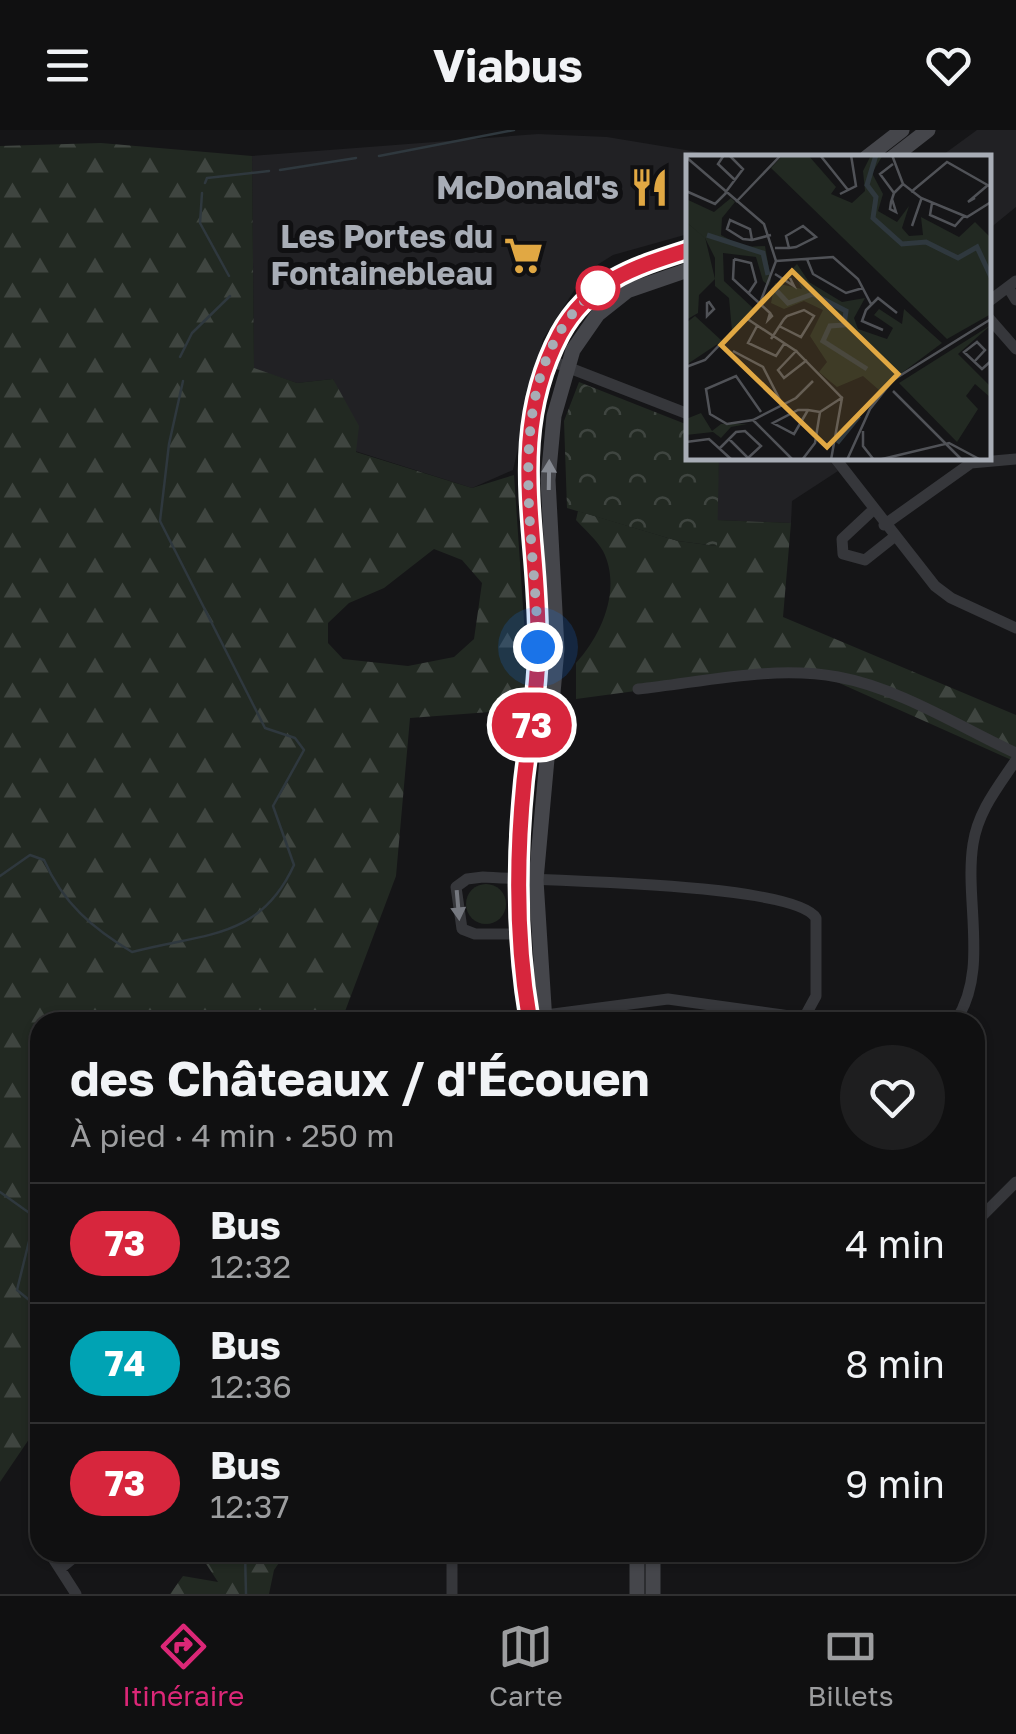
<!DOCTYPE html>
<html lang="fr">
<meta charset="utf-8">
<style>
:root{--surface:#101011;--page:#1e1e1f;--text:#f1f3f6;--muted:#9c9d9f;--line:#303031;--accent:#db2777}
body{margin:0;font-family:"Golos Text",sans-serif;background:var(--page);color:var(--text);height:100vh;display:flex;flex-direction:column;font-size:38px;white-space:nowrap}
*{box-sizing:border-box;margin:0}
p{font-size:32px;color:var(--muted)}
.icon{flex:none;width:55px;height:55px;fill:none;stroke:currentColor;stroke-width:2;stroke-linecap:round;stroke-linejoin:round}
.map{position:relative;flex:1;overflow:hidden}
.details{position:absolute;left:30px;top:882px;width:955px;height:550px;display:flex;flex-direction:column;background:var(--surface);border-radius:30px;box-shadow:0 2px 8px #0004,0 0 0 2px var(--line)}
.details>*{flex:none}
.badge{padding:0 20px;border-radius:32px;font-size:35px;line-height:65px}
.you{position:absolute;width:50px;height:50px;margin:-25px;border:8px solid #fff;border-radius:50%;background:#1a73e8;box-shadow:0 0 0 15px #1a73e833}
.map>.badge{position:absolute;translate:-50% -50%;box-shadow:0 0 0 5px #fff}
.round{display:grid;place-items:center;flex:none;width:105px;height:105px;border-radius:52px;background:var(--page)}
.summary{display:flex;align-items:center;justify-content:space-between;height:170px;padding:0 40px}
h1{font-size:48px;font-weight:700;line-height:75px}
ul{padding:0;list-style:none}
li{display:flex;align-items:center;gap:30px;height:120px;padding:0 40px;border-top:2px solid var(--line)}
li div{flex:1}
li b{display:block;font-size:38px}
li em{font-style:normal}
li .badge{min-width:110px;font-weight:700;text-align:center}
header{display:flex;justify-content:space-between;align-items:center;height:130px;padding:0 40px;background:var(--surface);font-size:45px;font-weight:700}
.menu{display:flex;justify-content:space-around;align-items:center;height:140px;border-top:2px solid var(--line);background:var(--surface);font-size:28px;color:var(--muted)}
.menu a{display:grid;justify-items:center;gap:5px}
.menu .selected{color:var(--accent)}
.map>svg:first-child{display:block}
</style>
<header><svg class="icon" aria-label="menu" viewBox="0 0 24 24"><path d="M4 6h16M4 12h16M4 18h16"/></svg>Viabus<svg class="icon" aria-label="heart" viewBox="0 0 24 24"><path d="M12 20l-8-8c-3-5 5-10 8-4 3-6 11-1 8 4z"/></svg></header>
<div class="map">
<svg width="1016" height="1464" viewBox="0 0 1016 1464">
<defs>
<pattern id="forest-firs" width="22" height="20" patternUnits="userSpaceOnUse" patternTransform="scale(2.5)"><rect width="22" height="20" fill="#222922"/><path d="M5 1l3.5 6h-7zM16 11l3.5 6h-7z" fill="#3f4540"/></pattern>
<pattern id="park-crowns" width="20" height="18" patternUnits="userSpaceOnUse" patternTransform="scale(2.5)"><rect width="20" height="18" fill="#222922"/><path d="M2 6a3 3 0 1 1 6 0M12 15a3 3 0 1 1 6 0" fill="none" stroke="#3f4540"/></pattern>
</defs>
<rect width="100%" height="100%" fill="#151517"/>
<path fill="#212124" d="M977,0H1016V77L989,99L988,28L940,27Z
M538,4L607,7L728,27L688,28V104L613,125L586,142L543,209L513,340L472,358L355,321L333,249L297,253L254,239L252,26Z
M719,328H828L838,341L792,371L791,393L716,390Z"/>
<path fill="#222922" d="M466 774a20 20 0 1 1 40 0a20 20 0 1 1-40 0Z"/>
<path fill="url(#forest-firs)" fill-rule="evenodd" d="M101,13L252,26L254,238L297,253L333,249L359,296L356,322L472,358L514,345L530,579L410,588L396,746L341,892H40V1293L0,1352V16ZM434,419L462,430L482,453L474,509L454,527L408,536L343,529L328,513V493L349,473L384,458Z
M578,381L678,411L716,416V390L791,393L783,487L1016,585V632L819,544L777,542L576,569V533C602,505 622,458 603,421C597,410 585,400 576,390Z
M199,1423H286L274,1440L269,1464H170L183,1446L218,1452Z"/>
<path fill="url(#park-crowns)" d="M579,252L688,295V328H719L717,416L678,411L567,378L564,291Z"/>
<g fill="none" stroke-linecap="round" stroke-linejoin="round">
<path stroke="#2f383e" stroke-width="2.5" d="M379,26L514,0
M280,40L356,28
M205,53L207,48L269,41
M202,63L200,93L229,146
M180,227L192,203L230,166
M0,746L30,725L44,730C63,773 92,798 132,822C203,803 260,810 294,735L273,676L304,620L295,608L265,598L160,391L169,314L183,251
M0,1062L35,1087L17,1160L40,1179
M245,1422L246,1464"/>
<path stroke="#36373b" stroke-width="11" d="M1008,157L1016,170
M988,172L1016,151
M988,187L1016,219
M549,230L688,284
M835,328L935,456L951,468L1016,498
M873,380L842,409L843,424L865,430L894,407
M884,395L971,333L1016,329
M638,559C703,552 774,535 838,547C899,558 960,597 1016,623
M520,804H475L462,799L456,757L467,749L483,747C535,751 794,752 816,788V866L804,888L668,869L538,886
M955,892C990,841 964,771 973,714C978,681 998,657 1016,630
M975,1093L1016,1052
M975,1198L976,1339
M49,1422L76,1464
M452,1422V1464
M61,1438L81,1422"/>
<path stroke="#45464b" stroke-width="15" d="M866,28L902,0
M892,28L928,0
M530,892C516,813 516,732 524,651C529,606 538,561 538,516C540,405 503,300 564,198C593,149 638,136 688,120
M545,892L536,750L557,519L548,350L554,286L573,220L598,184L627,161L688,140
M637,1422V1464
M653,1464V1422"/>
</g>
<defs><path id="oneway-solid" d="M-6-.8H1V-3.2L6.5 0L1 3.2V.8H-6Z" transform="scale(2.5)"/></defs>
<use fill="#858991" href="#oneway-solid" transform="translate(549 345) rotate(-89)"/>
<use fill="#75787f" href="#oneway-solid" transform="translate(458 775) rotate(85)"/>
<g fill="none" stroke-linecap="round" stroke-linejoin="round">
<defs>
<path id="line" d="M530,892C516,813 516,732 524,651C529,606 538,561 538,516C540,406 505,308 560,204C589,151 635,137 688,120"/>
</defs>
<use href="#line" stroke="#fff" stroke-width="22"/>
<use href="#line" stroke="#d7263d" stroke-width="15"/>
<path stroke="#a8adb6" stroke-width="10" stroke-dasharray="0 18" d="M538,517C536,400 495,242 598,158"/>
</g>
<defs>
<symbol id="restaurant-bare" viewBox="-9 -9 18 18"><path d="M-5-6h1v4h1v-4h1v4h1v-4h1v5L-1.5 .5V6h-2V.5L-5-1ZM5-6V6H3V1.5H1.5Q1.5-4 5-6Z" fill="#e1a843" stroke="#101012" stroke-width="2.5" paint-order="stroke"/></symbol>
<symbol id="supermarket-bare" viewBox="-9 -9 18 18"><path d="M-6-5.5h2.5l.6 2H6L4.5 2H-2.5L-4.4-4H-6ZM-1.5 3.2a1.3 1.3 0 1 0 .1 0ZM3 3.2a1.3 1.3 0 1 0 .1 0Z" fill="#e1a843" stroke="#101012" stroke-width="2.5" paint-order="stroke"/></symbol>
</defs>
<g fill-rule="evenodd">
<use href="#restaurant-bare" x="622" y="30" width="55" height="55"/>
<use href="#supermarket-bare" x="496" y="98" width="55" height="55"/>
</g>
<circle fill="#fff" stroke="#d7263d" stroke-width="5" cx="598" cy="158" r="20"/>
<g text-anchor="middle" stroke-width="10" stroke-linejoin="round" paint-order="stroke">
<g font-size="32" font-weight="bold" fill="#a8adb6" stroke="#101012" text-anchor="end">
<text x="619" y="69">McDonald's</text>
<text x="493" y="118">Les Portes du<tspan x="493" dy="37">Fontainebleau</tspan></text>
</g>
</g>
<g transform="translate(686 25)">
<rect width="305" height="305" fill="#151517"/>
<path d="M0,67L19,82L29,124L13,140L12,158L0,165Z" fill="#222922"/>
<path d="M97,0H122L150,32L145,39L166,48L179,36L177,16L185,0H197L186,18L197,39L192,56L211,67L223,51L216,73L223,81L237,80L235,62L273,82L289,67L305,83V159L261,184L85,13ZM45,43L49,47L36,63L35,80L57,92L79,91L85,125L83,131L77,126L70,102L37,98L38,126L69,155L46,176L43,143L29,131V103L19,83L0,67V44L28,57ZM111,109L123,127L156,147L179,143L168,163L172,174L201,184L207,173L188,160L193,154L216,169L218,154L256,188L193,235L177,221L151,232L133,217L141,207L124,181L137,155L118,146L98,154L85,148L89,128L116,134L106,114ZM305,170L272,199L305,232V243L289,229L280,241L292,254L271,287L213,228ZM15,258L26,276L35,269H61L45,272L35,283L27,277L0,280V264Z" fill="#222922"/>
<path d="M9,161L36,186L0,210V168Z" fill="#222922"/>
<path fill="none" stroke="#2f383e" stroke-width="5" d="M190,0L181,30L190,42L187,63L216,89L240,87L272,103L291,92L305,122M21,80L77,98L82,120M87,132L102,148L127,139L160,156L158,170L144,171L137,186L181,214M151,288L173,261"/>
<path fill="none" stroke="#505257" stroke-width="2.5" d="M38,0L32,9L49,25M134,0L162,35M206,0L217,29L235,43L281,62L305,47M0,2L78,69L90,106L74,148L19,205L0,212M207,9L194,19L208,38M0,36L29,49L40,38M225,37L261,7L305,32M39,38L57,14L43,0M154,39L170,31L165,0M289,43L282,47L302,30M206,44L210,57L204,54L205,47L208,38L218,28M50,47L95,0M246,48L244,60L269,71L278,61M226,71L236,42M66,85L64,74L44,65L41,74L57,84L66,85L85,80M89,93H103L110,92L130,82L117,71L100,81L103,93M48,104L47,124L84,158L82,165L86,161L84,158M48,104L65,108L70,127L62,139M121,104L127,119L160,138L177,133M90,106L147,102L172,124L185,149M89,119L108,131L104,123M23,147L28,154L21,161V148ZM60,163L110,196L156,243L145,305M71,171L62,188L90,201L98,189M197,175L176,166L180,155L192,143L211,158M85,184L98,164L101,161L118,155L128,161L115,182L93,171M111,195L92,215L98,223L121,205M47,196L77,212L96,249M288,207L299,195L291,187L278,197L295,213L296,214L305,206M207,236L276,305M122,255L108,279L87,268L112,255H122L134,257M75,257L50,221L20,234L24,259L41,269L67,265L110,243L127,226M67,265L107,305M177,276V291L188,305M0,287L23,284L46,305M34,293L50,277L59,276L75,291L62,303L43,284M116,305L129,288L134,257L157,242M161,305L184,254L207,225L305,164M192,305L263,288L295,305"/>
<path fill="#e1a843" fill-opacity="0.15" stroke="#e1a843" stroke-width="5" d="M106,116L212,219L141,292L35,190Z"/>
<rect width="305" height="305" fill="none" stroke="#a8adb6" stroke-width="5"/>
</g>
</svg>
<div class="you" style="left:538px;top:517px"></div>
<b class="badge" style="left:532px;top:595px;background:#d7263d;color:#fff">73</b>
<section class="details">
<div class="summary"><div><h1>des Châteaux / d'Écouen</h1><p>À pied · 4 min · 250 m</p></div><a class="round"><svg class="icon" aria-label="heart" viewBox="0 0 24 24"><path d="M12 20l-8-8c-3-5 5-10 8-4 3-6 11-1 8 4z"/></svg></a></div>
<ul>
<li><span class="badge" style="background:#d7263d;color:#fff">73</span><div><b>Bus</b><p>12:32</p></div><em>4 min</em></li>
<li><span class="badge" style="background:#00a3b4;color:#fff">74</span><div><b>Bus</b><p>12:36</p></div><em>8 min</em></li>
<li><span class="badge" style="background:#d7263d;color:#fff">73</span><div><b>Bus</b><p>12:37</p></div><em>9 min</em></li>
</ul>
</section>
</div>
<nav class="menu">
<a class="selected"><svg class="icon" aria-label="directions" viewBox="0 0 24 24"><path d="M12 3l9 9-9 9-9-9zM9 14v-3h6M13 9l2 2-2 2"/></svg>Itinéraire</a>
<a><svg class="icon" aria-label="map" viewBox="0 0 24 24"><path d="M3 6l6-2 6 2 6-2v14l-6 2-6-2-6 2zM9 4v14M15 6v14"/></svg>Carte</a>
<a><svg class="icon" aria-label="tickets" viewBox="0 0 24 24"><path d="M3 7h18v10H3zM15 7v10"/></svg>Billets</a>
</nav>
